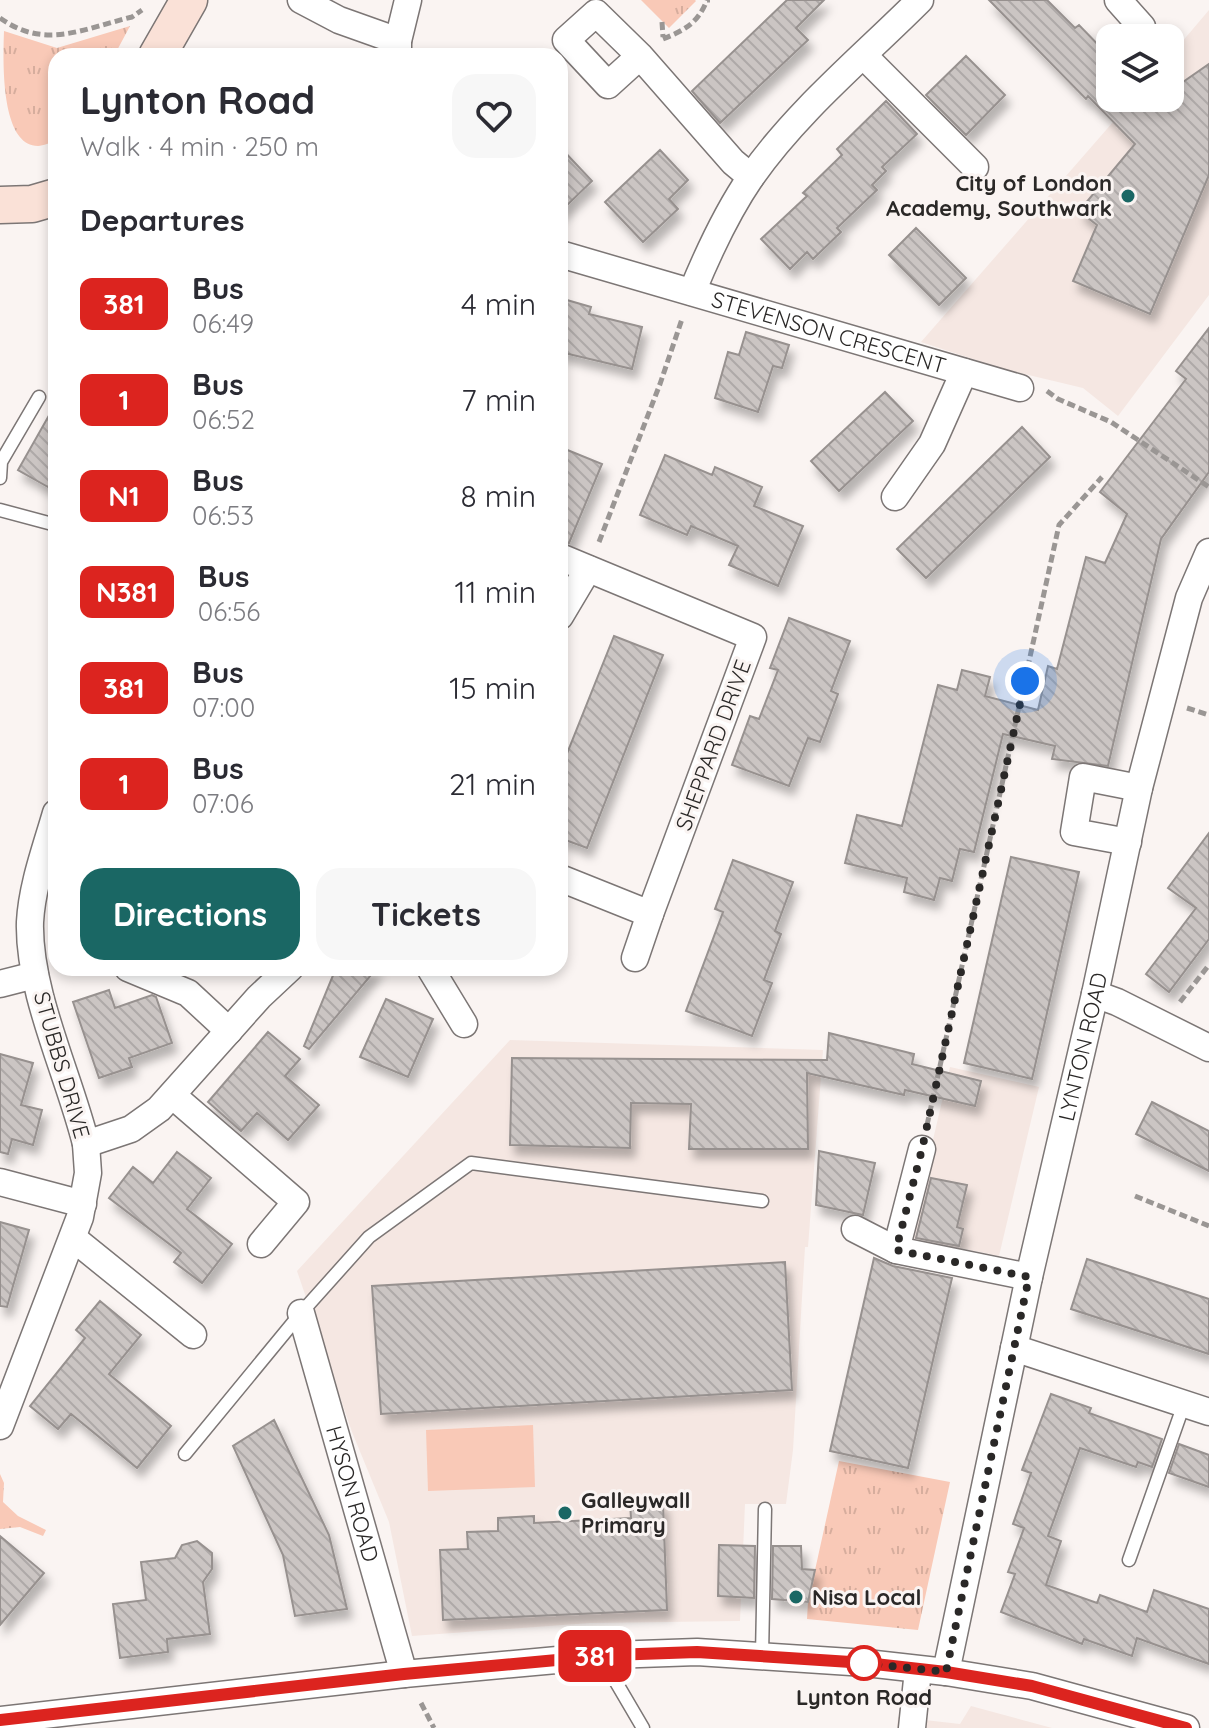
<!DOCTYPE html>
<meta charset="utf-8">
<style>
:root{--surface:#fff;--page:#f7f7f7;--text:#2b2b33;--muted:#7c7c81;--accent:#1a6764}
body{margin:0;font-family:Quicksand,sans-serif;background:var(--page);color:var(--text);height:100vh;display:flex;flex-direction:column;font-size:30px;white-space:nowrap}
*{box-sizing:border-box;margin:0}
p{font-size:26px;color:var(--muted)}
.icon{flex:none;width:44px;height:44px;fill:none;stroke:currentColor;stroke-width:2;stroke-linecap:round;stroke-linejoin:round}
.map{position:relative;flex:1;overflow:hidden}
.sheet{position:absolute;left:48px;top:48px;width:520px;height:928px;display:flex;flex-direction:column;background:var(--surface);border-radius:24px;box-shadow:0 4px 12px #0003}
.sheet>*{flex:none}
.badge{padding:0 16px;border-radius:12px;font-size:28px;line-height:52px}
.fabs{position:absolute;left:1096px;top:24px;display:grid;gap:16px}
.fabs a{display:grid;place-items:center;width:88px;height:88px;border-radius:16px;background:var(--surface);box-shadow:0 4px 12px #0003;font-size:40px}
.you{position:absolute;width:40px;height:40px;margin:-20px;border:6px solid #fff;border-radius:50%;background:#1a73e8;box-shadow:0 0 0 12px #1a73e833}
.map>.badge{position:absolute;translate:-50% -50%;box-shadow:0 0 0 4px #fff}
h2{padding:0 32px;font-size:30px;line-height:72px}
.round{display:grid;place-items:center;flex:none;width:84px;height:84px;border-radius:24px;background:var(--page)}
.head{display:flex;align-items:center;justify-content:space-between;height:136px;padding:0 32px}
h1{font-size:38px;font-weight:700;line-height:60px}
.action{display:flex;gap:16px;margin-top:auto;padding:16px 32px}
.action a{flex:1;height:92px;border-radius:24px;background:var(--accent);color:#fff;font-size:32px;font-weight:700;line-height:92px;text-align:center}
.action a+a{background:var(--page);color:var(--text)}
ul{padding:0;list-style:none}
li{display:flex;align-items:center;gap:24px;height:96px;padding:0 32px}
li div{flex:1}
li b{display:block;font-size:30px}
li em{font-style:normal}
li .badge{min-width:88px;font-weight:700;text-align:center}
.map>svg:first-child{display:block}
</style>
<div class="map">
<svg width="1209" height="1728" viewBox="0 0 1209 1728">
<defs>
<pattern id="grass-tufts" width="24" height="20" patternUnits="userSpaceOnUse" patternTransform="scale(2)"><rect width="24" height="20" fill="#f9c9b7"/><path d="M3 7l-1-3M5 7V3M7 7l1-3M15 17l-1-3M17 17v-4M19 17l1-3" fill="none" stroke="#d6ad9d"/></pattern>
<pattern id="building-back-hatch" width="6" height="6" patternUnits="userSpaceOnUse" patternTransform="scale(2)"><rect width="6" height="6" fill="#cbc5c3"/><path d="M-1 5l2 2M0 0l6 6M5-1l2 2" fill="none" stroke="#aea9a8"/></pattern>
<filter id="shadow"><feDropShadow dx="5" dy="9" stdDeviation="4" flood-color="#0004"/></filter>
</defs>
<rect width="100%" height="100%" fill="#faf4f2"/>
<path fill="#f5e7e2" d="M1209,10V295L1118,416L1083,388L1003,369L921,342L1134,98H1170V56Z
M510,1040L823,1050L808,1247H805L793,1450L786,1504H745L740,1621L590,1623L412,1636L389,1522L352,1432L297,1271Z
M950,1067L1039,1087L999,1256L910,1238Z
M971,1706L1052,1728H897L898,1717L960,1724Z"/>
<path fill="url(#grass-tufts)" d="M641,0H695L696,1L669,28Z
M130,26L114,56H56V141C51,142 43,146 38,146C0,146 3,59 4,31L57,48Z
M839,1461L950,1482L918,1630L807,1619L808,1602Z
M0,1474L4,1483L3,1502L18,1516L46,1530L43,1536L20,1527L0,1529Z"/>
<path fill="#f9c9b7" d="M533,1425L535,1487L428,1491L426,1430Z"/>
<path fill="url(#building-back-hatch)" stroke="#97918f" stroke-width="2" filter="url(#shadow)" d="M787,0H824L796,28L808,40L720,123L692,91Z
M989,0H1047L1075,28L1079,25L1110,57V98H1170V91L1209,64V175L1150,314L1073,281L1097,225L1079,211L1135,144L1088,96L1086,99Z
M966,56L1005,95L966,135L926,95Z
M886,101L917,134L882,167L886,171L872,185L877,190L837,228L841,232L813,259L807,252L790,269L761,239L807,196L803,193L842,155L837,149Z
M560,147L592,181L560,212Z
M660,150L688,180L669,199L678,209L643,242L605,202Z
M916,228L966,278L939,305L889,255Z
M560,298L591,307L589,314L642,327L632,369L560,352Z
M1209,328V472L1161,539L1108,766L1052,759L1055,746L1003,734L974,852L960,849L952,881L940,878L934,900L904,892L907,878L845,863L857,815L902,826L938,685L957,690L962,670L990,677L985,696L1038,710L1048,666L1057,669L1086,557L1105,563L1127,514L1100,492L1186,379L1176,371Z
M746,332L789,345L782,368L773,366L758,412L715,398L728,352L739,355Z
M885,392L913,421L839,491L811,461Z
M56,403V474L48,487L18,470Z
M1022,427L1050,457L926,578L897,549Z
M560,447L602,464L569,543L560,541Z
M665,455L712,475L715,467L762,487L754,506L803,526L778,586L729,565L738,546L691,526L687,535L640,515Z
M789,618L850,641L831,691L838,694L820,742L808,738L789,786L732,765L750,716L759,719L778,670L770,668Z
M614,636L663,655L587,848L560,838V771Z
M1209,833V939L1169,992L1146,974L1196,908L1168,888Z
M1011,857L1079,872L1032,1079L964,1063Z
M733,860L793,882L775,931L781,934L764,980L772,983L752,1036L686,1011L723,912L715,909Z
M336,968H377L309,1049L304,1046Z
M109,990L115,1008L152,995L156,997L172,1043L129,1058L132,1067L99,1078L73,1002Z
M386,999L433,1019L408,1077L360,1057Z
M268,1032L300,1059L285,1076L319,1105L288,1140L257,1113L241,1131L208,1102Z
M829,1033L914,1054L912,1064L981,1081L975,1106L905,1090L904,1095L807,1073L808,1149H689L691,1104L631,1103L630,1148L510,1145L512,1058L827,1060Z
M0,1054L33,1063L21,1105L42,1110L33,1145L12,1139L8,1154L0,1152Z
M1152,1102L1209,1131V1171L1136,1134Z
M819,1151L875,1163L863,1215L816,1205Z
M177,1152L211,1178L187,1209L232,1244L202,1283L174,1262L181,1253L109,1198L133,1167L153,1183Z
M931,1178L967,1185L957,1227L963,1229L959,1246L916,1238Z
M0,1222L29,1230L7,1307L0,1306Z
M874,1258L893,1266L952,1278L908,1468L830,1451Z
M1087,1259L1209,1299V1354L1071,1309Z
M785,1262L792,1390L381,1414L372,1286Z
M100,1301L141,1335L109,1374L171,1426L137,1468L71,1414L58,1429L30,1406L85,1338L76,1330Z
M1051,1394L1091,1408L1089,1413L1162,1439L1152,1467L1138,1462L1136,1467L1080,1448L1048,1536L1061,1541L1046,1585L1097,1603L1100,1595L1147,1612L1154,1590L1209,1609V1664L1137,1638L1132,1656L1084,1639L1082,1644L1001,1612L1015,1574L1008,1572L1024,1528L1013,1524L1031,1473L1022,1470Z
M274,1420L329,1535L347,1609L295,1616L283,1555L233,1446Z
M1179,1444L1209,1455V1487L1169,1473Z
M663,1502L667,1610L443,1620L440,1550L468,1549L467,1532L498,1531V1518L534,1516V1523L631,1518L630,1503Z
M0,1536L44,1573L0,1625Z
M197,1541L212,1553V1569L203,1582L210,1634L167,1639L168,1652L120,1658L113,1604L146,1600L141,1562L175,1558L182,1545Z
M719,1545L755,1546L754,1598L718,1596Z
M773,1546H801L802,1569L815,1570L808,1602L772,1599Z"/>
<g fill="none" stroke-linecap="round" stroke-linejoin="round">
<defs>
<path id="service" d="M0,478L1,462L39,397
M0,510L56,525
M185,1454L301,1313L369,1237L471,1163L762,1201
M1129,1560L1184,1404
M611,1655L616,1682L643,1728
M762,1655L765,1509"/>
<g id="minor">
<path d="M301,0L339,20L398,41"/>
<path d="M1118,0L1142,27"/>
<path d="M398,56V41L408,0"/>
<path d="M640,56L608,85L566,40L596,13L640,56L733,162L751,177"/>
<path d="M864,56L975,167"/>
<path id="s1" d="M560,254L1020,388"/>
<path d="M692,292C708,253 727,212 751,177C797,111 863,57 920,0"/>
<path d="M895,497L932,444L964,372"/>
<path d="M560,557L753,637L650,914L560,878"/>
<path d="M560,616L588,569"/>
<path d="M1128,842L1074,832L1083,777L1139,788"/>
<path d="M635,958L650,914"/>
<path d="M128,968L188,993L229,1031"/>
<path d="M430,968L464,1024"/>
<path d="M0,984L35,975"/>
<path d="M1095,994L1117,1002L1209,1048"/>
<path d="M172,1095L296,1202L261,1244"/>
<path d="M86,1144L131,1129L159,1109L259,997L290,968"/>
<path d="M922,1149L896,1250L1029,1277"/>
<path d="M0,1182L83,1204"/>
<path d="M855,1229L896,1250"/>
<path d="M73,1238L193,1335"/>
<path id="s2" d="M301,1313L404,1674"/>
<path d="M1014,1348L1209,1412"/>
<path d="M0,1426L80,1217L88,1173L86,1144C69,1075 28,992 30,922C32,885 46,848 56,813"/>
<path id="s3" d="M946,1672L1029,1277L1095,994L1139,788L1189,598L1209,552"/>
<path d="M0,1720L404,1674L611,1655L697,1652L866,1663L946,1672L1032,1686L1186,1728"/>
<path d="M912,1728L918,1670"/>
</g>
<path id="secondary" d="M157,56L189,0
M0,205L32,204L56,197"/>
</defs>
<use href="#service" stroke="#7c7675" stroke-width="15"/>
<use href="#minor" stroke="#7c7675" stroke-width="29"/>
<use href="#secondary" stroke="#7c7675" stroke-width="39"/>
<path stroke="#9a9694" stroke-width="5" stroke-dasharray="8 4" stroke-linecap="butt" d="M0,18C45,50 82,29 132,17L142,10
M662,22L663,37
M663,39C685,30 698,23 707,0H710
M1047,391L1058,399L1111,422L1209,487
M599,542L660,384L682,319
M1187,708L1209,715
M1180,1002L1209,965
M927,1125L1059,525L1102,477
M1135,1196L1209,1226
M421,1703L434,1728"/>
<use href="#service" stroke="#fff" stroke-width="12"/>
<use href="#minor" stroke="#fff" stroke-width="26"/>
<use href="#secondary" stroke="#fae1d7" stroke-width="36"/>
</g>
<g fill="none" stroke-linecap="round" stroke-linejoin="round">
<defs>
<path id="line" d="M0,1720L404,1674L611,1655L697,1652L866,1663L946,1672L1032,1686L1186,1728"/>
</defs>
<use href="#line" stroke="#fff" stroke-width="18"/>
<use href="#line" stroke="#dc241f" stroke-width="12"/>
<path stroke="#2a2827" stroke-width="8" stroke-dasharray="0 14.4" d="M864,1663L946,1672L1029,1277L896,1250L922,1149L1025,681"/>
</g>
<g fill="#1a6764" stroke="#faf4f2" stroke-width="3">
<circle cx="1128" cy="196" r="8"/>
<circle cx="565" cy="1513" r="8"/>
<circle cx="796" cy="1597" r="8"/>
</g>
<circle fill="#fff" stroke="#dc241f" stroke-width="4" cx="864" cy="1663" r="16"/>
<g text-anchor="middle" stroke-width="6" stroke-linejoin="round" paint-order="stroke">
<g font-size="22" font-weight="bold" fill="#2a2827" stroke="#faf4f2" text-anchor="start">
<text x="1112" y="191" text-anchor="end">City of London<tspan x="1112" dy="25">Academy, Southwark</tspan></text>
<text x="581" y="1508">Galleywall<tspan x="581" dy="25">Primary</tspan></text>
<text x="812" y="1605">Nisa Local</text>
</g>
<g font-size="22" fill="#2a2827" stroke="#faf4f2">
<text dy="8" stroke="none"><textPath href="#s1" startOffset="280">STEVENSON CRESCENT</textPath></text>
<text transform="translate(713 745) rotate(-70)" y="8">SHEPPARD DRIVE</text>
<text dy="8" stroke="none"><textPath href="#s3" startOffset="640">LYNTON ROAD</textPath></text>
<text transform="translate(62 1065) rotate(74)" y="8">STUBBS DRIVE</text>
<text dy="8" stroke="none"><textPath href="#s2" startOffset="188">HYSON ROAD</textPath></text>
</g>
<g font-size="22" font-weight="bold" fill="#2a2827" stroke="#faf4f2">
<text x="864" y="1705">Lynton Road</text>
</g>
</g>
</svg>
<div class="fabs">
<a><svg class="icon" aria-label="layers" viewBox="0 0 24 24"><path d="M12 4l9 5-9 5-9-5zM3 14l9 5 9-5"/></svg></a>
</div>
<div class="you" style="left:1025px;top:681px"></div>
<b class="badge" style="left:595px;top:1656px;background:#dc241f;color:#fff">381</b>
<section class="sheet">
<div class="head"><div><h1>Lynton Road</h1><p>Walk · 4 min · 250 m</p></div><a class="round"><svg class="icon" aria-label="heart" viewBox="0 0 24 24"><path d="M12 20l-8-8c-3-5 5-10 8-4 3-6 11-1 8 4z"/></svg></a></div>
<h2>Departures</h2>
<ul>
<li><span class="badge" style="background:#dc241f;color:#fff">381</span><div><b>Bus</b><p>06:49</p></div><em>4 min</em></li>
<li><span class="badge" style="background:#dc241f;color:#fff">1</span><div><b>Bus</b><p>06:52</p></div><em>7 min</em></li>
<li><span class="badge" style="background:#dc241f;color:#fff">N1</span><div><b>Bus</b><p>06:53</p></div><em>8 min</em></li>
<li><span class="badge" style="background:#dc241f;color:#fff">N381</span><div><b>Bus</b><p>06:56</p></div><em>11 min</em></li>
<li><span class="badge" style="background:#dc241f;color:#fff">381</span><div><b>Bus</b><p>07:00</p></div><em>15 min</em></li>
<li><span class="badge" style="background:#dc241f;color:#fff">1</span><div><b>Bus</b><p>07:06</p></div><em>21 min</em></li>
</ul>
<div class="action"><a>Directions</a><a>Tickets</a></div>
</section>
</div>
